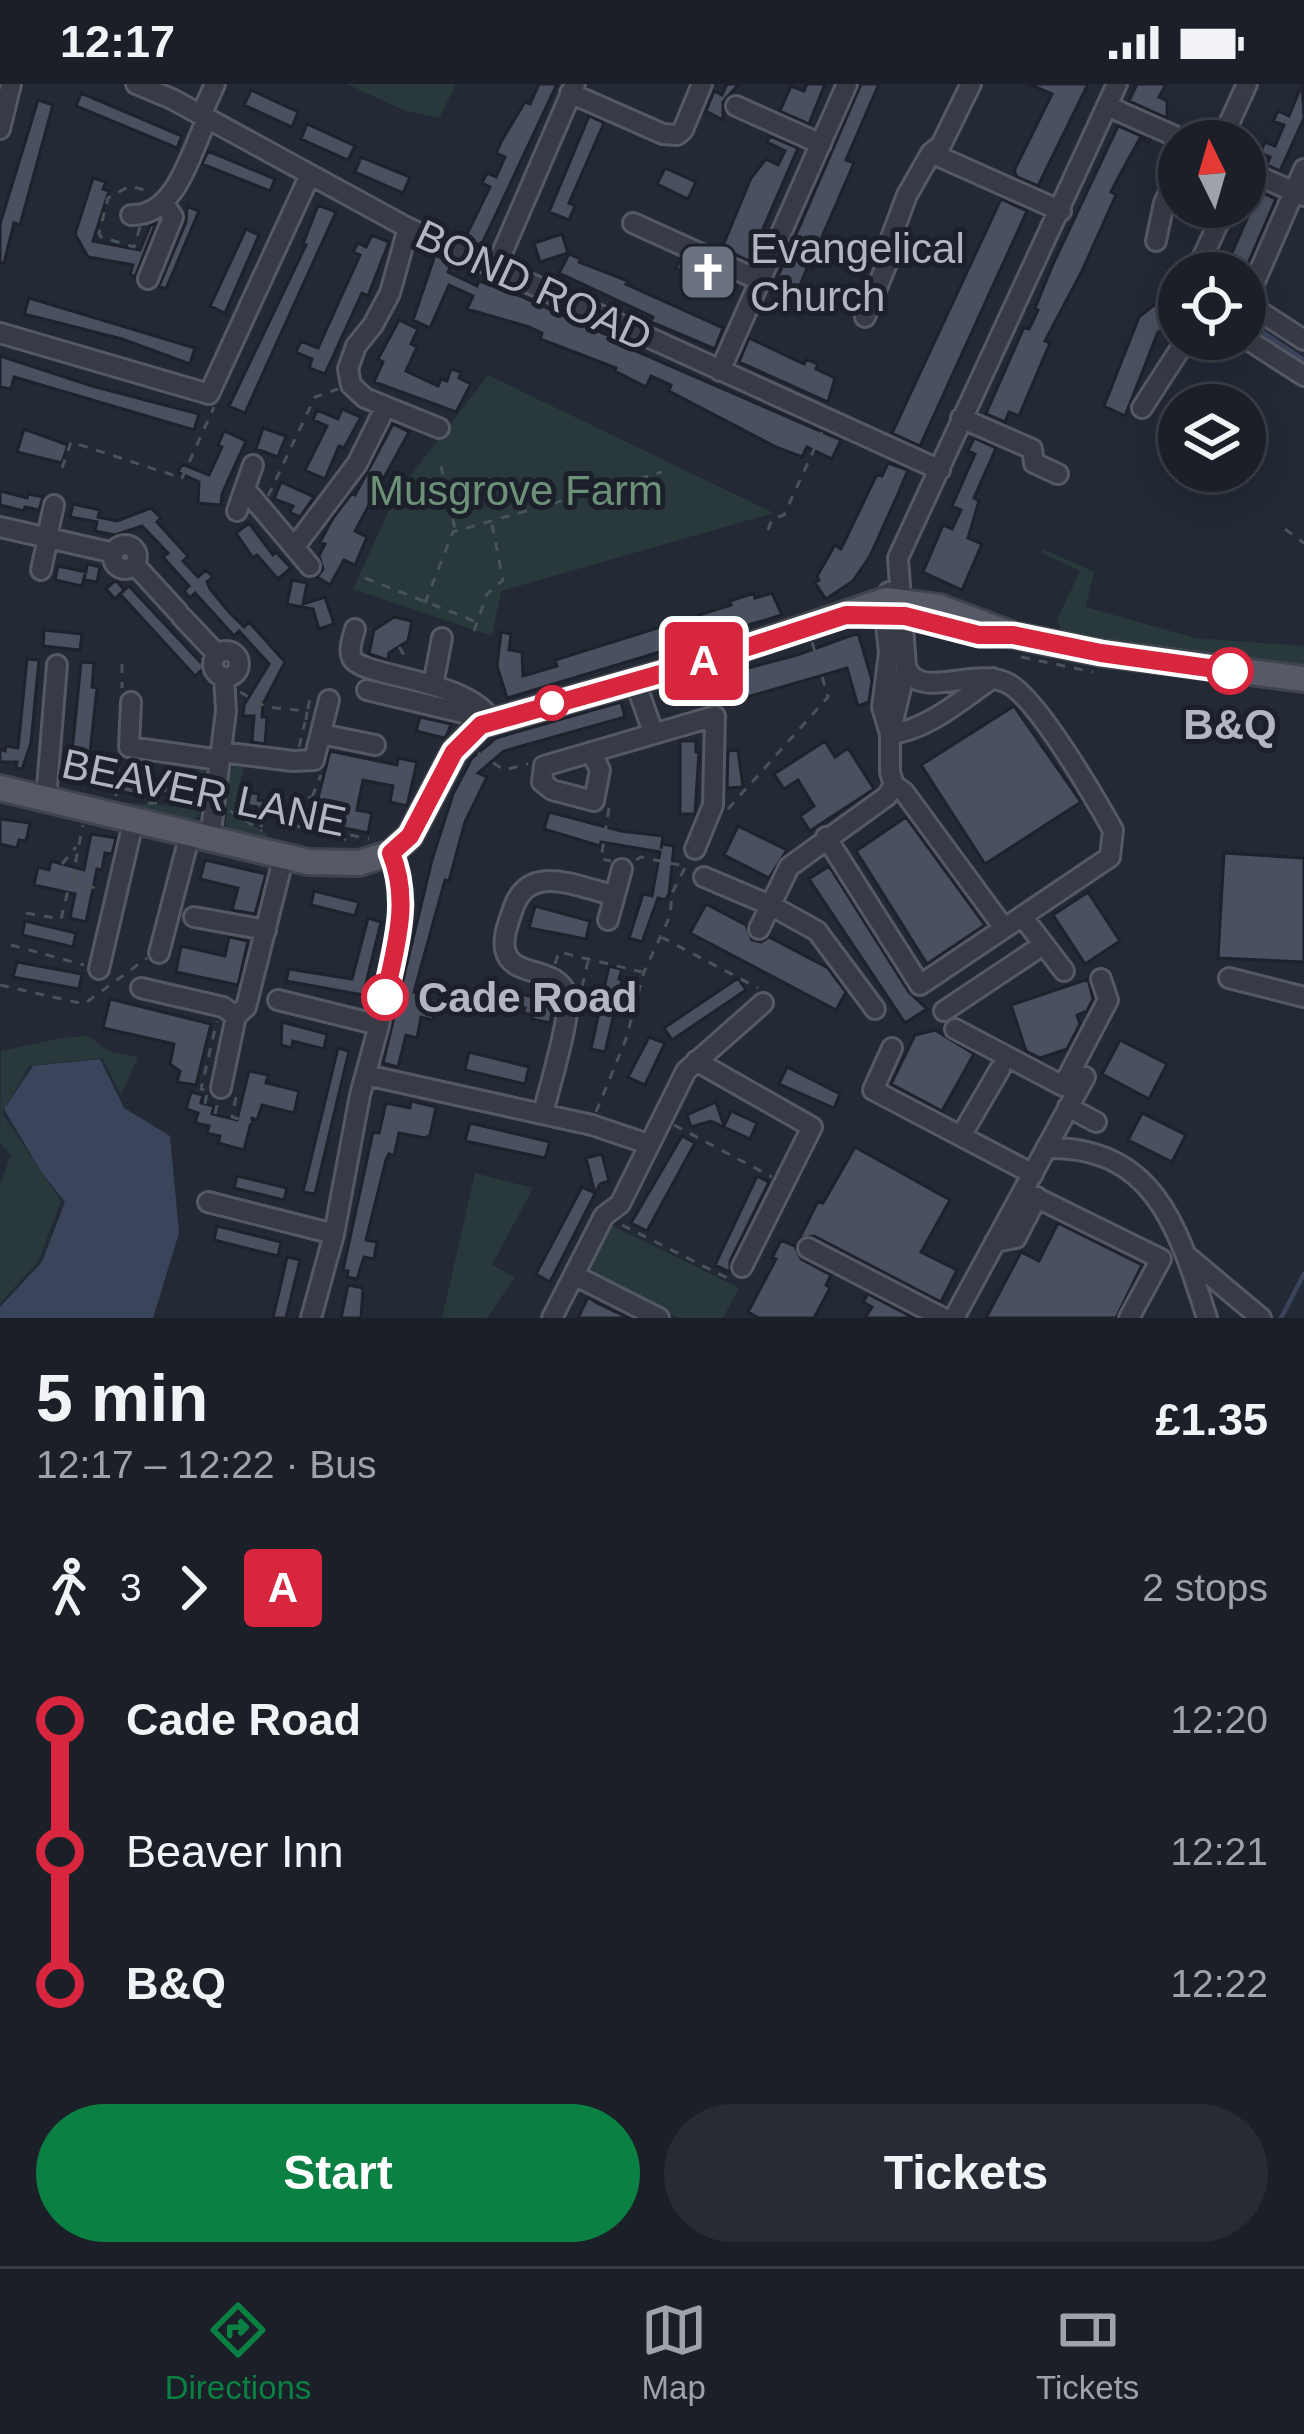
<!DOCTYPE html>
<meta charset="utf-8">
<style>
:root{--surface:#1a1f28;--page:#272c34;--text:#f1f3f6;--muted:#9fa2a8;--line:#383d45;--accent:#0b8043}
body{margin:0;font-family:Arial,sans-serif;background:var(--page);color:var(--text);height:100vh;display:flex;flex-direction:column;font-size:45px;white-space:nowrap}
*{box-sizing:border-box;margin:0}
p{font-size:39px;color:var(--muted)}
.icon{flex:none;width:66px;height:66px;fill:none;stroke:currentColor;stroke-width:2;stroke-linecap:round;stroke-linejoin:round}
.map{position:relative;height:1234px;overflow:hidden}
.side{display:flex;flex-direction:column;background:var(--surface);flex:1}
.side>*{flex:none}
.badge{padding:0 24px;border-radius:9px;font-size:42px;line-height:78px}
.needle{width:78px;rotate:355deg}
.controls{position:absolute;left:1158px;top:36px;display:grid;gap:24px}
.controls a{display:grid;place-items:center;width:108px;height:108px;border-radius:50%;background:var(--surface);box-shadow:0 12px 48px #0002,0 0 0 3px var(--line);font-size:60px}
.map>.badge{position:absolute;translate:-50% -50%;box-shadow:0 0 0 6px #fff}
.legs{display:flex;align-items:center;gap:18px;height:132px;padding:0 36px;font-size:39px}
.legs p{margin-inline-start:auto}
.headline{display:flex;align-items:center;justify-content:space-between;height:204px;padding:0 36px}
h1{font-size:66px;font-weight:700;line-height:90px}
.action{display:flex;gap:24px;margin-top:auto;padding:24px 36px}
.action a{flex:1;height:138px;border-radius:72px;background:var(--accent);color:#fff;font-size:48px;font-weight:700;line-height:138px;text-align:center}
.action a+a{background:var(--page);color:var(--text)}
ul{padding:0 36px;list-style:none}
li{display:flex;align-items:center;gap:42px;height:132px;font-size:45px}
li i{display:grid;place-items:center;width:18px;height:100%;margin:0 15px;background:currentColor}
li i::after{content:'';width:30px;height:30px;margin:-15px;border:9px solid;border-radius:50%;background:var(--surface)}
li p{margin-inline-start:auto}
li:first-child i{background:linear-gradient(#0000 50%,currentColor 0)}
li:last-child i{background:linear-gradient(currentColor 50%,#0000 0)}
.status{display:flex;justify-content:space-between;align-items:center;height:84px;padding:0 60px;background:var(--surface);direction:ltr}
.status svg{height:33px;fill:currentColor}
.tabs{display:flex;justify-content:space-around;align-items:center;height:168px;border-top:3px solid var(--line);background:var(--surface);font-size:33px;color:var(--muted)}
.tabs a{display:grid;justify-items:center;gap:6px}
.tabs .on{color:var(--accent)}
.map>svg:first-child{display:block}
</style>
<div class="status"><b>12:17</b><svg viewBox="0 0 49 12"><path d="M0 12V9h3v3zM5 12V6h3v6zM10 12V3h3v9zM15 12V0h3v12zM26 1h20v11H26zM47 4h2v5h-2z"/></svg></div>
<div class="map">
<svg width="1304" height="1234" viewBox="0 0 1304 1234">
<rect width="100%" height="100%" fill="#232935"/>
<path fill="#29383a" d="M347,0H456L439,34L403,26Z
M488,291L774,429L501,507L492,552L353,505L397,409Z
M1043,465L1094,488L1086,523L1195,554L1304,562V581L1064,550L1057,536L1080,487L1042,469Z
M198,677L211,681L207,716L198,733L185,738L122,723L130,719L190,723Z
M234,682L244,683L233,730L267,750L266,756L232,748L226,740L229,691Z
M88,952L110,968L138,973L121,1011L102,974L29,982L2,1029L61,1117L38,1178L0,1219V1099L11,1072L0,1058L1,967L62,954Z
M475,1089L533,1104L492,1181L515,1193L487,1234H442Z
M607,1139L739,1204L723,1234H678L589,1191L586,1183Z"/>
<path fill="#3a455c" d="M100,975L124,1024L170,1052L179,1149L153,1234H0V1223L42,1178L65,1118L42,1089L4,1025L33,982Z"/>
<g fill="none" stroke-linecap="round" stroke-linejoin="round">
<path stroke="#3a455c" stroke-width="4.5" d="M1245,236L1304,276
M1281,1234L1304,1190"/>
</g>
<path fill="#4a505f" stroke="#1e222d" stroke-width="3" d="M539,0H557L481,162L465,154L490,103L482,99L487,89L496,93L505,73L496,69L502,56L525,18L530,20Z
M727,0H739L723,18V36L706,27L714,7L722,11Z
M807,0H825L809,40L780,27L791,2L804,7Z
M861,0H879L846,76L854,79L822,153L827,156L813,185L808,182L798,206L776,197Z
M1029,0H1088L1038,102L1017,93L1014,87L1052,10Z
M1137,0H1166L1159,13L1167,17V34L1129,17Z
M1302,0L1304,34L1280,87L1267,81L1270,73L1260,69L1265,58L1275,62L1284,41L1273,37L1278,27L1289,32Z
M251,6L298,28L292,43L244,21Z
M81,9L182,52L177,64L76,22Z
M38,16L53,21L20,141L14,139L4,179H0V140Z
M589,32L604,39L569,119L575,122L569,136L549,128Z
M307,40L355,62L348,76L301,55Z
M1118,42L1150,56L1148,59L1140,54L1116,98L1111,108L1116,111L1082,187L1045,257L1050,259L1019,332L1009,328L1005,338L986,330L988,325L1024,243L1029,245L1038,226L1035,224L1053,180Z
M770,52L798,64L749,177L722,164L751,94L766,75L778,81L785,67L767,58Z
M208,67L275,95L270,107L202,80Z
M361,73L410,93L403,109L355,88Z
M665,84L696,98L688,115L657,100Z
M93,94L106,98L103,105L109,107L93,157L140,166L150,142L156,139L135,193L130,190L133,181L88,173L75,150Z
M1245,101L1276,115L1244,189H1223L1249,130Z
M1001,115L1027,127L920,362L892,349Z
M318,121L336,128L245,329L229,322L306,161L303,160Z
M187,122L199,127L166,205L159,202L186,138Z
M246,145L259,151L225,229L210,222Z
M562,150L568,169L540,178L534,159Z
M372,151L389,158L368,212L362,209L325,290L309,284L312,275L296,268L301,257L318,264L360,171L353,168L358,159L366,163Z
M569,170L581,175L579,178L628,197L626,200L723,244L715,265L651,238L653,233L559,189Z
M435,171L452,179L448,188L477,202L479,197L520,212L609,252L608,255L841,356L832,375L807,363L802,373L776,363L669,307L671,301L651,292L646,303L615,287L616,284L540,255L542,249L529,243L467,225L473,212L449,201L430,244L413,236Z
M680,175L737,201L733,209L676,184Z
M29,214L195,264L190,280L122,255L24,230Z
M1179,215V238L1158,248L1125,332L1104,322L1139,233L1159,217Z
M399,236L418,245L411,260L417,263L406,287L438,302L441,295L447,297L451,285L461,288L459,294L471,300L456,328L374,298L383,278L378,275Z
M749,254L804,280L806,275L818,280L816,285L835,294L828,318L739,278Z
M0,272L92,302L199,330L194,346L14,293L11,305L0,303Z
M342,325L361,333L344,364L339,362L325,395L305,386L327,342L313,336L317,326L338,335Z
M393,340L409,348L355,447L367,453L355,481L344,476L330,501L317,493L323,485L319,472L325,460L320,458L333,434L352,409L355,411Z
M263,344L286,352L278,373L256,365Z
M24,345L68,361L62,379L17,368Z
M224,347L246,357L222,410L221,421L198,419L199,398L178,388L182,380L209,391L222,363L218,361Z
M974,354L996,364L974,414L979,417L968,454L982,460L962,506L923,488L943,441L952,445L961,426L952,422L975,370L968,367Z
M888,379L908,386L898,410L870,472L853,497L826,515L815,499L819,496L817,492L835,461L841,465L877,390L882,392Z
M281,398L314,413L300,433L290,428L293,422L274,415Z
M0,407L27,414L28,410L43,413L39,426L25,423L24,427L0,421Z
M73,420L100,426L98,433L117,437L151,424L161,434L157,438L188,472L183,477L198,493L206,486L213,493L207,498L210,505L229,528L244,543L249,538L285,578L263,620L262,633H267L265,660L252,658L254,632H243L244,621L269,580L239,547L234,552L195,509L190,514L184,507L189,502L163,473L168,469L142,442L115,451L95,447L97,438L70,433Z
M249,439L273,471L276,468L291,484L278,495L257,471L253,474L236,449Z
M87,480L100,483L97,498L84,496L85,490L82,502L55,496L58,482L86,488Z
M116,496L124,506L120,510L129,502L205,583L195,592L120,510L115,515L106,505Z
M292,496L307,499L303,520L325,513L334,540L319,545L313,525L287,520Z
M754,509L755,514L772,509L782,531L507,614L497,582L501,548L511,550L509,566L522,568L523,592L557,582L555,576L731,521L730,517Z
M394,533L412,537L408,557L389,569L388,576L369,570L374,546Z
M44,546L82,550L80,566L43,562Z
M858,549L872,596L869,618L858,622L847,584L737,616L734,604L730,605L725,590L797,571Z
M27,575L39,576L31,659L22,685L16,684L17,678H0V665L5,667L6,662L18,664Z
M81,578L94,579L92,603L97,604L90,669L72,668Z
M621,618L625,633L504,667L478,689L487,693L465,738L449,797L445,796L414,908L420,910L418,917L436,922L433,936L421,933L417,954L406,951L398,983L383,979L432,776L453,710L472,674L496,654Z
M1014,622L1081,718L985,780L921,681Z
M420,633L451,640L447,651L444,654L416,647Z
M680,657H696V668H699L695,730H680Z
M825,657L835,673L848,664L874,705L810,747L800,732L814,722L798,696L784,705L774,690Z
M738,666L743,703L727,704L728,667Z
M330,667L397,681L398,674L417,678L407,722L390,718L393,702L363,696L357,726L372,729L368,749L273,729L272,732L256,729L257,723L244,721L246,708L259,710L258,716L290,722L291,716L316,722Z
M90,684L152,698H167L168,694L182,698L179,711L144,708L143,713L87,698Z
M549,728L621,747L663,752L661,765L662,760L674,762L669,810L665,816L658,814L642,858L629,854L643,810L652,812L660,768L601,758L600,762L544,745Z
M906,733L985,841L927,880L856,767Z
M0,735L30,739L26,757L19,756L17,764L0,760Z
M738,742L787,766L769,794L724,771Z
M91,750L116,754L112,770L105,769L102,786L97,785L86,838L70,834L75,810L34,801L38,783L49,786L51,777L84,786Z
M1224,769L1304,774V878L1218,874Z
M205,776L266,790L255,830L232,826L238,804L200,795Z
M829,782L909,908L927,925L905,939L809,795Z
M314,807L359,818L355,832L311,821Z
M1088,808L1120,857L1085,880L1053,831Z
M706,820L746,841L752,856L761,858L769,853L828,884L846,908L836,926L690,849Z
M535,822L590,837L586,855L529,844Z
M368,834L381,838L363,911L286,897L289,885L352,895Z
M25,837L76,849L73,863L22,851Z
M229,853L248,857L238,901L176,888L181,862L225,872Z
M17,878L82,890L79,905L13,893Z
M609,882L622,885L619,895L622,896L605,968L591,965Z
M738,894L746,906L672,956L664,944Z
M1088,895L1093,915L1087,927L1077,931L1080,940L1067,965L1040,974L1026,967L1011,921Z
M496,904L554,918L550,939L532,935L533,931L523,929L525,924L493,917Z
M110,915L211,940L196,1001L177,998L180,987L170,980L174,960L103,944Z
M282,938L327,950L324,965L293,957L291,964L281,961Z
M935,946L974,970L942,1027L891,1000L915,951Z
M649,953L665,959L645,1001L628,993Z
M1120,956L1167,980L1149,1015L1102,990Z
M338,964L349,967L315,1110L303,1108Z
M469,968L529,983L525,1000L465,986Z
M787,983L840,1010L834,1024L779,1000Z
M249,987L268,991L266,999L299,1007L294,1029L262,1021L257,1036L252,1034L244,1066L218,1059L220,1052L207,1049L209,1042L195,1039L198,1029L186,1025L191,1008L203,1011L201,1019L214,1022L212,1030L237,1036Z
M411,1017L436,1023L430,1051L425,1054L399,1049L394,1072L389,1070L386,1076L366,1156L377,1158L374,1175L364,1173L357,1195L347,1193L348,1187L343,1186L373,1048L379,1049L386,1019L410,1024Z
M716,1018L724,1042L731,1027L757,1039L750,1055L711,1037L691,1043L687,1031Z
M1142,1029L1186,1051L1172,1078L1128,1056Z
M470,1039L550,1058L545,1074L465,1057Z
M682,1052L695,1059L647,1147L631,1139Z
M855,1063L950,1116L921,1168L957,1186L941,1218L814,1152L799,1155L818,1117L823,1119Z
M602,1070L609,1097L600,1100L550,1198L536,1190L582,1103L595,1109L586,1074Z
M237,1092L287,1104L284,1116L234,1104Z
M757,1092L769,1098L730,1177V1188L715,1181Z
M1058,1139L1142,1181L1116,1234H986L1021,1168L1039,1177Z
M217,1142L281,1158L278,1172L214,1156Z
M781,1156L795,1162L801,1175L831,1191L826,1201L830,1204L814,1234H759L748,1228L776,1175L772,1174Z
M287,1173L300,1176L286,1234H273Z
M348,1201L363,1204L361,1234H341Z
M868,1210L914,1234H865L872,1223L863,1218Z
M588,1213L597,1219L629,1234H578Z"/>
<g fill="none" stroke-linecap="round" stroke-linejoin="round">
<defs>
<path id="minor" d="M136,0L172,15L408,144L940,386
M570,9L663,50L677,51L683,46L702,0
M736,22L821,60
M1107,22L1186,57
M201,31L215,0
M0,45L11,0
M1221,57L1247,0
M931,69L941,61L971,0
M1304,85L1249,211L1250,221L1304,256
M1245,86L1304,112
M131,131C176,133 191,67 207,35
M633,139L761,197
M408,144L390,209L373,241L356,262L348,285L351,301L365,314L439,344
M1156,157L1164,119L1179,87
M496,183L575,0
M1195,189L1226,123
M148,195L173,133L163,118
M865,233L895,160L891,154L907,111L931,69L1061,127
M0,249L209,310L309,93
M1245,254L1304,292
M720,287L847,0
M1142,324L1184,259L1190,255
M961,334L1032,365L1034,379L1058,390
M245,405L310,482
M237,427L253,381
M0,443L114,469
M47,453L54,421
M113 473a12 12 0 1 1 24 0a12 12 0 1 1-24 0Z
M296,461L357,380L385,324
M135,481L178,528
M41,486L48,454
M182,533L217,570
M355,545C353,553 348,566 352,574C360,593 469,595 492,637
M213 580a13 13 0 1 1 26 0a13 13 0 1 1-26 0Z
M635,597L653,648
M433,601L442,554
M367,606L476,632L487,639
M131,618L129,663L220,676
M321,650L375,661
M890,650L906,583L898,474L1117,0
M890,650C928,646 962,615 993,594
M221,668L293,677L314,676L329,616
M591,668L600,686L594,717L552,706L542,698L544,682L715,632L713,721L695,765
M894,701L904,708L1004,844
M46,715L57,581
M826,753L920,901L1110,773L1113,746C1095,714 1038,616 1009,600C976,581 919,618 906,583
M210,755L226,627L224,593
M704,793L770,821L817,847L875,925
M1022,832L1064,887
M194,833L266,846
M608,836L622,785
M759,845L789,783L887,712L894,701L890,688V650L882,623L889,569L885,531L889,508
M159,869L190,750
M99,885L134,735
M1229,894L1304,913
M141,904L223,923L236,932L246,923L284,772
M278,916L379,941
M944,927L1043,861
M955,945L1063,1002L1108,916L1101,895
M892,964L873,1006L1033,1090
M696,977L812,1043L742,1183
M366,991L592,1041L648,1060
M221,1004L236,932
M1068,1023L1096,1038
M543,1030C548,1007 572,931 567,912C558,880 511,896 505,865C503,852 508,840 512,828C527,777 574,802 613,811
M961,1052L1000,985
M1047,1064C1156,1062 1179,1147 1207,1234
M1023,1107L1161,1175L1129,1234
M208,1118L334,1150
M995,1158L1016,1154L1037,1113
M808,1164L943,1234
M1187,1172L1261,1234
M574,1191L659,1234
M311,1234L334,1150L360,1011L379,941L403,821L399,788L391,769
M552,1234L604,1132L620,1120L686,987L763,919
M954,1234L1085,993"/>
<path id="major" d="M0,704L308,778L359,779L391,769L410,752L454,668L480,641L699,579L886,516L939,523L1013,551L1101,569L1304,595"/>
</defs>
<use href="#minor" stroke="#545964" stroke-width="24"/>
<use href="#major" stroke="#40444f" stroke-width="30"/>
<path stroke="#475458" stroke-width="3" stroke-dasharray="9 9" stroke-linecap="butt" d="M140,143L134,163L101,153L99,149L108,114L130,102L148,107
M441,382L455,445
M62,384L71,358L182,394L214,323
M268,412L315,313L338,305
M1285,445L1304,459
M768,446L772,435L784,431L822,348
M365,494L477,538
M425,519L453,448L662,388
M474,547L487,510L503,496L492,440
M962,556L994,565
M399,563L408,577
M1021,573L1093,588
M122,580V604
M713,596L716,616
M240,608L266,623L307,627L306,636
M308,625L310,613
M299,663L305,638
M478,669L504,686L528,680
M116,712L119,673
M312,713L321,691
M317,715L285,709L280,735L322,752L326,745L348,757L350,751L369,755
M148,719L199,720
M609,724L601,775L611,777
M728,725L828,613L812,558
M230,727L262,747
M248,735L251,722
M261,743L264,730
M636,776L641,773L684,782
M62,780L76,763
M72,796L83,741
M26,829L61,835L70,798L101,805
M661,853L758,904
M11,861L84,881
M555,880L559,868L642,888
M0,901L84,920L147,874
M582,903L588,877
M204,1006L201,1005L217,937
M236,1013L232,1033L251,1038
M205,1020L207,1008
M596,1028L626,955L644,888L670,832L672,809L687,780
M215,1030L218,1017
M674,1041L772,1093
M622,1141L731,1196"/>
<use href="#minor" stroke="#363b46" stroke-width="18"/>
<use href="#major" stroke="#555a66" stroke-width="24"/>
</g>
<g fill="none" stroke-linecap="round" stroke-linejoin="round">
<defs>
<path id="line-1" d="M385,913C395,863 411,818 391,769L410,752L454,668L481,641L699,579L846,531L905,532L979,551H1013L1101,569L1230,587"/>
</defs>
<use href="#line-1" stroke="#fff" stroke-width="27"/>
<use href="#line-1" stroke="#d7263d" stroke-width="18"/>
</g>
<defs>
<symbol id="church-square" viewBox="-11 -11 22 22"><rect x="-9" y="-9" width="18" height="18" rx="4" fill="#6b7280" stroke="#1c202b"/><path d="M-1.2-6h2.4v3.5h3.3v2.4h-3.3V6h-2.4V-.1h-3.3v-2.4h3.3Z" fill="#fff"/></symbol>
</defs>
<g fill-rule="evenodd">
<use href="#church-square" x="675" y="155" width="66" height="66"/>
</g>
<g fill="#fff" stroke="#d7263d" stroke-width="6">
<circle cx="1230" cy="587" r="21"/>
<circle cx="552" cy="619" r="15"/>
<circle cx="385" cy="913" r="21"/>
</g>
<g text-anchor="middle" stroke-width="10" stroke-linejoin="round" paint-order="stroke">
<g font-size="42" fill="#b1b6c2" stroke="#1c202b" text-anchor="start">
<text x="750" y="179">Evangelical<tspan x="750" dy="48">Church</tspan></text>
</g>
<g font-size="42" fill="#b1b6c2" stroke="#1c202b">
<text transform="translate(534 201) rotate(25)" y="15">BOND ROAD</text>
<text transform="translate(204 708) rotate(12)" y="15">BEAVER LANE</text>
</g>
<g font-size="42" fill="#6c9078" stroke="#1c202b">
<text x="516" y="421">Musgrove Farm</text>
</g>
<g font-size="42" font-weight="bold" fill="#b1b6c2" stroke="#1c202b">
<text x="1230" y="655">B&amp;Q</text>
<text x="418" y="928" text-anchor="start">Cade Road</text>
</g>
</g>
</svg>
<div class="controls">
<a><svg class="needle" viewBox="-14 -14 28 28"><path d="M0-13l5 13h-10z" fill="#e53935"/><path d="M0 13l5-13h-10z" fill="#9fa2a8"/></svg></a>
<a><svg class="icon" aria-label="locate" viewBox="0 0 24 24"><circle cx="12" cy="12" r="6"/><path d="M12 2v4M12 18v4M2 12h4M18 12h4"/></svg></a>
<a><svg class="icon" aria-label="layers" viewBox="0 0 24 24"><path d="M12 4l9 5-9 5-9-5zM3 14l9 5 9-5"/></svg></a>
</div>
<b class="badge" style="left:704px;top:577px;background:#d7263d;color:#fff">A</b>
</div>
<section class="side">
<div class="headline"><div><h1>5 min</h1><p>12:17 – 12:22 · Bus</p></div><b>£1.35</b></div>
<div class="legs"><svg class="icon" aria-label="walk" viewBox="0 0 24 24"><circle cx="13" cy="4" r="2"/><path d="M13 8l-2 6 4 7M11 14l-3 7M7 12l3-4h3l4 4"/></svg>3<svg class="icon" aria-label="forward" viewBox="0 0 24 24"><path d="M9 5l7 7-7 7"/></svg><b class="badge" style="background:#d7263d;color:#fff">A</b><p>2 stops</p></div>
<ul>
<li><i style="color:#d7263d"></i><b>Cade Road</b><p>12:20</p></li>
<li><i style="color:#d7263d"></i><span>Beaver Inn</span><p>12:21</p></li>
<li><i style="color:#d7263d"></i><b>B&amp;Q</b><p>12:22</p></li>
</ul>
<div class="action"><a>Start</a><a>Tickets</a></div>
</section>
<nav class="tabs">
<a class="on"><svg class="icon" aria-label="directions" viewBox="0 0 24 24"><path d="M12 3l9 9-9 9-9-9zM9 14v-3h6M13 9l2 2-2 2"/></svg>Directions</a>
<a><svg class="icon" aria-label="map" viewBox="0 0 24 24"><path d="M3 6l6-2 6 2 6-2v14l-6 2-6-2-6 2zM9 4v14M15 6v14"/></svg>Map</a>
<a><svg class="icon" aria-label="tickets" viewBox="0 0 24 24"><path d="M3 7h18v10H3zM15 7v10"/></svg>Tickets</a>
</nav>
